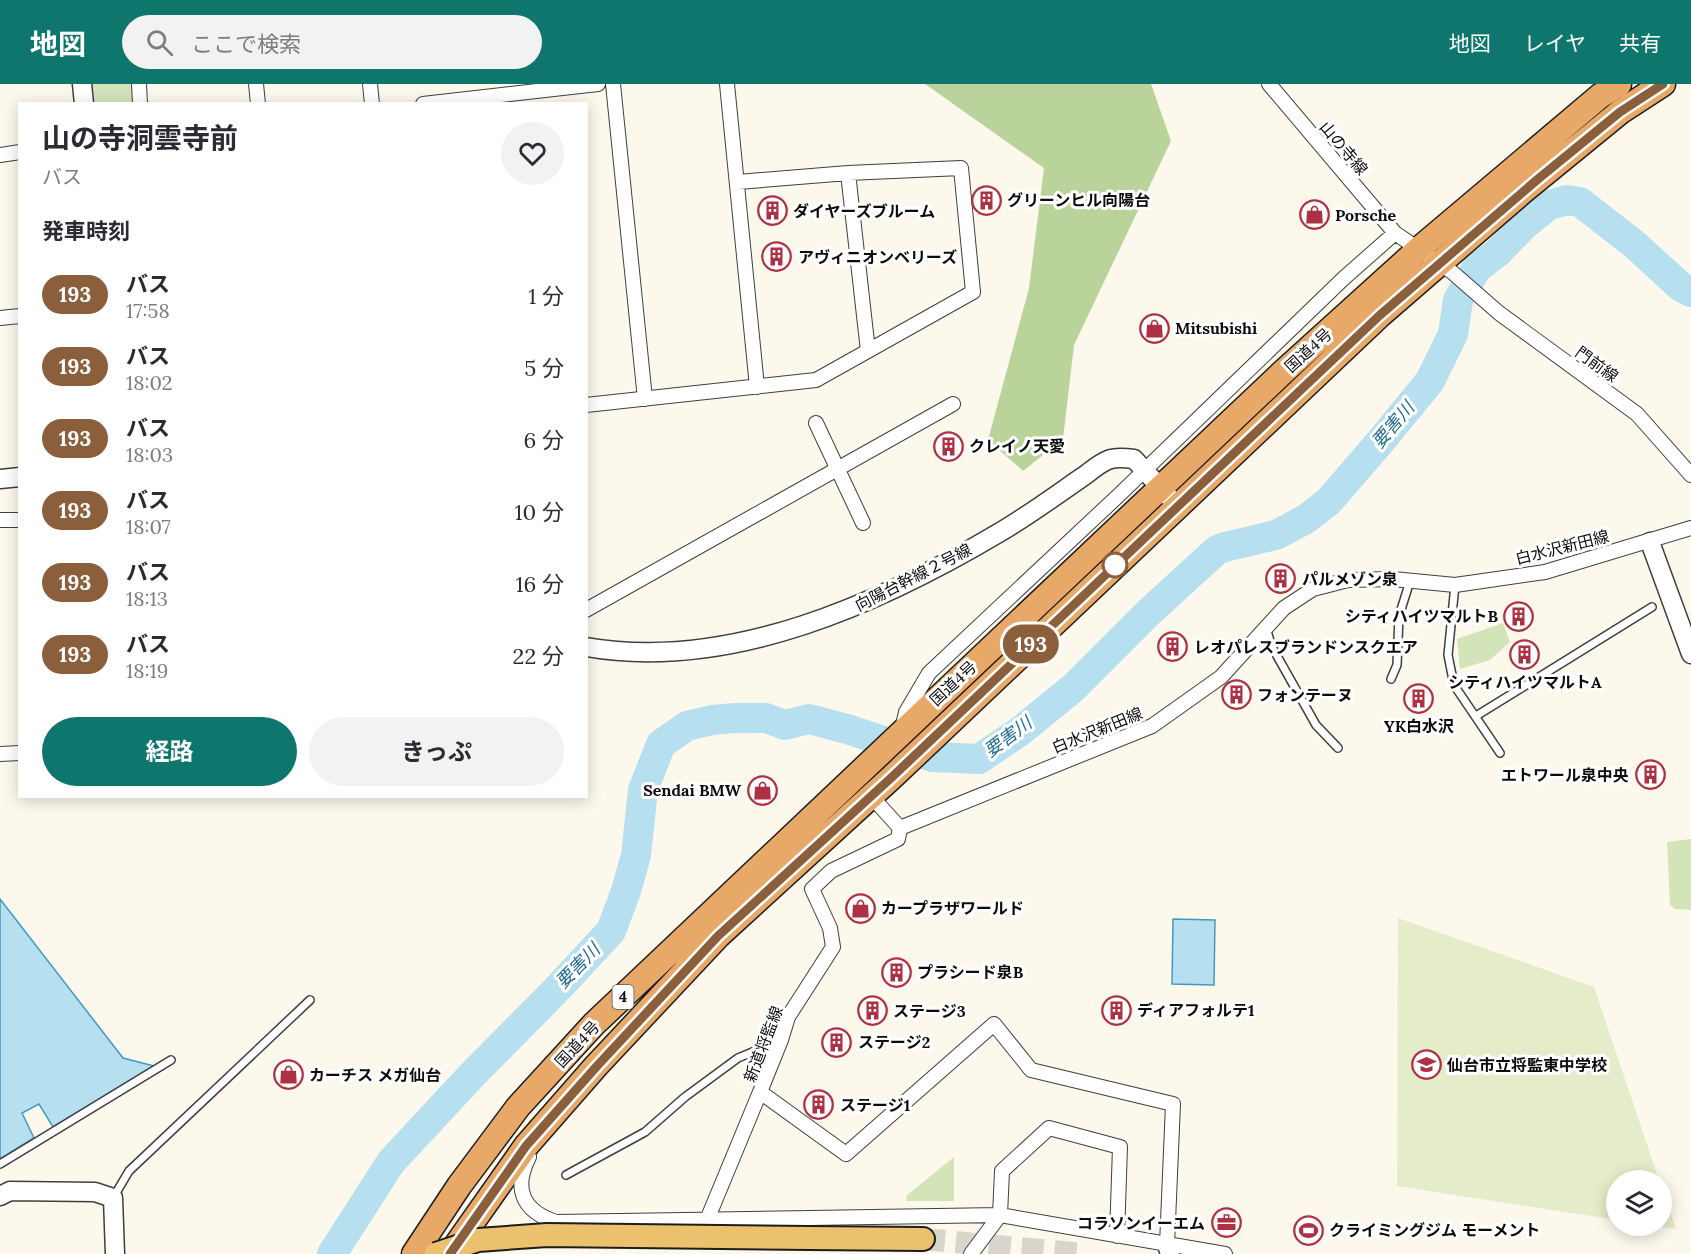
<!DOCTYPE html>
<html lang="ja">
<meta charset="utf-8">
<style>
:root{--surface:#fff;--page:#f2f2f3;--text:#2b2b33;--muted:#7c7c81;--accent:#0f766e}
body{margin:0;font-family:Lora,"Noto Sans JP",serif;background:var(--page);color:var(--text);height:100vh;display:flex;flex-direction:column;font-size:22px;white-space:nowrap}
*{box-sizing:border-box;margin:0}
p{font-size:20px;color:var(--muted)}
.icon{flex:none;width:33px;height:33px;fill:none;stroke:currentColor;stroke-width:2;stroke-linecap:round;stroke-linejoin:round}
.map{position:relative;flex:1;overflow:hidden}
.details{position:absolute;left:18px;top:18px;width:570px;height:696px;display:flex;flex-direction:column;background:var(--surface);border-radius:0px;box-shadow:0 3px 15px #0003}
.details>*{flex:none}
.badge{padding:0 12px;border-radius:20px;font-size:21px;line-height:39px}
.tools{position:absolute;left:1606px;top:1086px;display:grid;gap:12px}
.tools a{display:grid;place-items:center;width:66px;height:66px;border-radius:50%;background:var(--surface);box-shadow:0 3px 15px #0003;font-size:30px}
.map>.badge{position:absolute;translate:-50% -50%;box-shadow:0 0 0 3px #fff}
h2{padding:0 24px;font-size:22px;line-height:54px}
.round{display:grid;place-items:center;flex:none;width:63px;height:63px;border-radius:32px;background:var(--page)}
.headline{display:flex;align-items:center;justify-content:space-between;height:102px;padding:0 24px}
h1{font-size:28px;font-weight:700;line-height:45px}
.primary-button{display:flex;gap:12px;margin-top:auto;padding:12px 24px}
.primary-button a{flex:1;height:69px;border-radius:36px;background:var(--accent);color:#fff;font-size:24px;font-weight:700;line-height:69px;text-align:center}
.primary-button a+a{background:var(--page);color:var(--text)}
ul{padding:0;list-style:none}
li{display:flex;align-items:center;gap:18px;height:72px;padding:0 24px}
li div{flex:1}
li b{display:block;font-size:22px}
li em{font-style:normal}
li .badge{min-width:66px;font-weight:700;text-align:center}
header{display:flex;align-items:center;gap:36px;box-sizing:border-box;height:84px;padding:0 30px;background:var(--accent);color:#fff}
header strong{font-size:28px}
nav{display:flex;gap:33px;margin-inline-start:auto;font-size:21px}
.search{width:420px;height:54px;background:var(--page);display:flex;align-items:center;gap:15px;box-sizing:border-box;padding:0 21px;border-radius:33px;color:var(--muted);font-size:22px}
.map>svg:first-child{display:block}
</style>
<header>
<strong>地図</strong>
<div class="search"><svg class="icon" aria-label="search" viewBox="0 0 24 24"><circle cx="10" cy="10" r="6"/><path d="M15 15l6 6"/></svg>ここで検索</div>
<nav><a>地図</a><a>レイヤ</a><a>共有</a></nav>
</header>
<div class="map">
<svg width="1691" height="1170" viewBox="0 0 1691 1170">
<rect width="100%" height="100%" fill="#fdf8ec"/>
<path fill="#d3e4b9" d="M92,0H133L134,19H94Z
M1503,539L1510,558L1490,576L1460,585L1457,555Z
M1691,755V826L1675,825L1670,821L1667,758Z
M954,1073V1117H906L907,1111Z"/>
<path fill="#b9d39a" d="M925,0H1151L1171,57L1074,261L1063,355L1023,387L988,356L1029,204L1044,84Z"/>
<path fill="#e4ecca" d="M1398,834L1594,903L1659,1096H1617V1136L1397,1102Z
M1662,1104L1676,1145L1653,1142H1662Z"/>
<path fill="#b6dff0" stroke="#439ac0" stroke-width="1.5" d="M0,815L123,974L154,982L53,1043L39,1020L22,1029L34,1054L0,1075Z
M1173,835L1215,836L1214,901L1172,900Z"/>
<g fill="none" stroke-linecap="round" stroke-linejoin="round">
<path stroke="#b6dff0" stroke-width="30" d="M332,1170L391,1078L472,991L558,904L611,847L626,807L636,771L643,706L661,660L687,642L712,636L735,634H766L785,641L809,635L847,645L932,673L979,675L1019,648L1073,604L1148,529L1217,466L1225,463L1276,451L1306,435L1328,418L1380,358L1430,297L1453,250L1458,216L1476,185L1498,168L1524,141L1549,121L1567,116L1580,118L1634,160L1681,203L1691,208"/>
<path stroke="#d9d5ca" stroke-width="22" stroke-dasharray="22 11" stroke-linecap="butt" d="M923,1155L1084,1170"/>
<defs>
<path id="service" d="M1455,501L1448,571L1454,601L1500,669
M1266,544L1272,563L1316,641L1338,664
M1391,595L1397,581L1399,532L1410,497
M1476,632L1652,523
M0,1080L171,976
M566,1091L645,1048L685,1013L738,974L779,957
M113,1114L129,1087L310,916"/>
<path id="minor" d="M139,0L140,20
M256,0L258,20
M370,0L372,20
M613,0L645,315
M727,0L757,303
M1269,0L1395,149
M423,20L598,0
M0,71L20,68
M848,89L868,267
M0,234L20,232
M586,321L816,296L973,208L961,84L848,89L738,98
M816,339L863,439
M0,436H20
M586,526L953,320
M902,645L906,628L929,589L1119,411L1344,194L1395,149L1452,188L1499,229L1637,330L1691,391
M0,670L20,669
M871,712L900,744L898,755L831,787L812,805L830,844L833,863L788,933L781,956L760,1008L846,1070L994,940L1031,986L1173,1020L1167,1161
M900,744L1152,642L1221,593L1284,524L1313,505L1348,496L1393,495L1455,501L1545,488L1691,444
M529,1073C513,1104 522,1127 556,1138L1000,1131L1225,1170
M707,1136L760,1008
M971,1170L1000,1131L1002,1087L1049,1044L1120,1063L1117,1152"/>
<path id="tertiary" d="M82,0L84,20
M0,395L20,393
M1650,458L1691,570
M586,563C730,588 881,519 1002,447C1029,431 1055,412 1081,394C1090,388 1098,380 1108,376C1115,373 1126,374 1134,375L1169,413
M0,1112L10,1107L95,1108L113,1114L115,1170
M1167,1161L1170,1170"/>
<path id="primary" d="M809,1154L923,1155"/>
<path id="trunk" d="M414,1170L459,1102L518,1023L594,940L1282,289L1419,165L1600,12L1619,0
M450,1170L526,1062L596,982L718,852L891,694L1380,231L1522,108L1620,28L1663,0"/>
</defs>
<use href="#service" stroke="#3f3f3f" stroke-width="10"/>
<use href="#minor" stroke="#3f3f3f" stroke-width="16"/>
<use href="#tertiary" stroke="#3f3f3f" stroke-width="21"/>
<use href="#primary" stroke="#1d1d1d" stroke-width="26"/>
<use href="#trunk" stroke="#1d1d1d" stroke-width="27"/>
<use href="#service" stroke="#fff" stroke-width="7"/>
<use href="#minor" stroke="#fff" stroke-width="14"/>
<use href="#tertiary" stroke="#fff" stroke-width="18"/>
<use href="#primary" stroke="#ebc16e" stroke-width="22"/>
<use href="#trunk" stroke="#e8a968" stroke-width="24"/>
<defs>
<path id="primary-bridge" d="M436,1170L478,1156L547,1151L809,1154"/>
</defs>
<use href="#primary-bridge" stroke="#1d1d1d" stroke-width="26" stroke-linecap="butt"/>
<use href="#primary-bridge" stroke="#ebc16e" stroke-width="22"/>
</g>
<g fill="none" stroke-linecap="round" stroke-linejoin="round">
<defs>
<path id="line" d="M450,1170L526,1062L597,982L718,852L891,694L1380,231L1538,95L1620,28L1663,0"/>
</defs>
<use href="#line" stroke="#fff" stroke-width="14"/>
<use href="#line" stroke="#8b5e3c" stroke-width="9"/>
</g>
<defs>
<symbol id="building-ring" viewBox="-11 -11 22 22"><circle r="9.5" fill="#fff" stroke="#ae3143" stroke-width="1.5"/><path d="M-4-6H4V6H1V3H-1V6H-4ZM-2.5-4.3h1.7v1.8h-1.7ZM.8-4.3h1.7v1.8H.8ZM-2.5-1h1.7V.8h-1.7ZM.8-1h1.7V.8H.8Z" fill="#ae3143"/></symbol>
<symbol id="shop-ring" viewBox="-11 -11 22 22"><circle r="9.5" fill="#fff" stroke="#ae3143" stroke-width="1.5"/><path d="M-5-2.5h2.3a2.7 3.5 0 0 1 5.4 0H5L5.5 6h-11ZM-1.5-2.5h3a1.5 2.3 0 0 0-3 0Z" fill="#ae3143"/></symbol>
<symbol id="school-ring" viewBox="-11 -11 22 22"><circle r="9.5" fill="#fff" stroke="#ae3143" stroke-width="1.5"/><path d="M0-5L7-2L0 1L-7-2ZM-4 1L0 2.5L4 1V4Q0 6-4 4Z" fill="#ae3143"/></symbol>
<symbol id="office-ring" viewBox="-11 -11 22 22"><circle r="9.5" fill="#fff" stroke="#ae3143" stroke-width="1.5"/><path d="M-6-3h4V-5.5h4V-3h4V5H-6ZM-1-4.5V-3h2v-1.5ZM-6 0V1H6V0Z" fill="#ae3143"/></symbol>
<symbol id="stadium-ring" viewBox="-11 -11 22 22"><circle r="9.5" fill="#fff" stroke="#ae3143" stroke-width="1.5"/><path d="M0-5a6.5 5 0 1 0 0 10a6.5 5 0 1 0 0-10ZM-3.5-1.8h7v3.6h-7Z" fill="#ae3143"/></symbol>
</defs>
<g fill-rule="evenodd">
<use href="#building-ring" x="970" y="100" width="33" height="33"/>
<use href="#building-ring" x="756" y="110" width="33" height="33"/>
<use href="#shop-ring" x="1298" y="114" width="33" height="33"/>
<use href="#building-ring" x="760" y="156" width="33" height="33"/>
<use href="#shop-ring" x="1138" y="228" width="33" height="33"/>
<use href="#building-ring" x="932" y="346" width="33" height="33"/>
<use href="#building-ring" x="1264" y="478" width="33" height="33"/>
<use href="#building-ring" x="1502" y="516" width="33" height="33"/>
<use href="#building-ring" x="1156" y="546" width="33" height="33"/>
<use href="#building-ring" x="1508" y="554" width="33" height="33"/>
<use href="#building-ring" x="1220" y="594" width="33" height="33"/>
<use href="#building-ring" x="1402" y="598" width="33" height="33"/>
<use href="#building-ring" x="1634" y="674" width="33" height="33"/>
<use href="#shop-ring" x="746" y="690" width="33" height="33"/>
<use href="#shop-ring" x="844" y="808" width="33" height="33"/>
<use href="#building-ring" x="880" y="872" width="33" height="33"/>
<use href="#building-ring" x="1100" y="910" width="33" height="33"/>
<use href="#building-ring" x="856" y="910" width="33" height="33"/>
<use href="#building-ring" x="820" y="942" width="33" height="33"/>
<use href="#school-ring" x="1410" y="964" width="33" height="33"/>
<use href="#shop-ring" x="272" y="974" width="33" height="33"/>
<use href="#building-ring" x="802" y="1004" width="33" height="33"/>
<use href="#office-ring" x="1210" y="1122" width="33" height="33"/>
<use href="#stadium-ring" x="1292" y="1130" width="33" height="33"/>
</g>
<circle fill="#fff" stroke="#8b5e3c" stroke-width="3" cx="1115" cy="481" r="12"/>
<g text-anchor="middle" stroke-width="6" stroke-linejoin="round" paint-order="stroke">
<rect fill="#fff" stroke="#555" stroke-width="1.5" x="612.5" y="901" width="21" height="24" rx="4.5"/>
<g font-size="15" font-weight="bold" fill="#0c0c0c">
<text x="623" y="918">4</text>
</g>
<g font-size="16" fill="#0c0c0c" stroke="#fff">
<text transform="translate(1344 64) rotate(50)" y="6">山の寺線</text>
<text transform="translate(1308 266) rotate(-42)" y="6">国道4号</text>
<text transform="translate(1597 280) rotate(36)" y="6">門前線</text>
<text transform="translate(1562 463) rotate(-14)" y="6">白水沢新田線</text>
<text transform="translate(913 493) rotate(-27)" y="6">向陽台幹線２号線</text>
<text transform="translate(953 599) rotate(-43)" y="6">国道4号</text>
<text transform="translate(1097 646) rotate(-22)" y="6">白水沢新田線</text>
<text transform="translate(577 960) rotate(-47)" y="6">国道4号</text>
<text transform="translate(763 960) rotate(-69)" y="6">新道将監線</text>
</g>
<g font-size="16" font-weight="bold" fill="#0c0c0c" stroke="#fff" text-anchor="start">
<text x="1007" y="122">グリーンヒル向陽台</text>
<text x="793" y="133">ダイヤーズブルーム</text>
<text x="1335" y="137">Porsche</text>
<text x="798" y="179">アヴィニオンベリーズ</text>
<text x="1175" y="250">Mitsubishi</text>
<text x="969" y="368">クレイノ天愛</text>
<text x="1302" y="501">パルメゾン泉</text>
<text x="1498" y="538" text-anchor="end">シティハイツマルトB</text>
<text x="1194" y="569">レオパレスブランドンスクエア</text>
<text x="1525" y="604" text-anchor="middle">シティハイツマルトA</text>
<text x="1257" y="617">フォンテーヌ</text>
<text x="1419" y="648" text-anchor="middle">YK白水沢</text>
<text x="1629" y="697" text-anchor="end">エトワール泉中央</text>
<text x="741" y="712" text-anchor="end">Sendai BMW</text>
<text x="881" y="830">カープラザワールド</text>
<text x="917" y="894">プラシード泉B</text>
<text x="1137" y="932">ディアフォルテ1</text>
<text x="893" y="933">ステージ3</text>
<text x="858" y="964">ステージ2</text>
<text x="1447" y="987">仙台市立将監東中学校</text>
<text x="309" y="997">カーチス メガ仙台</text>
<text x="840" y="1027">ステージ1</text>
<text x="1205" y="1145" text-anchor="end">コラソンイーエム</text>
<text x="1329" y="1152">クライミングジム モーメント</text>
</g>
<g font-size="18" font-style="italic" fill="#216b91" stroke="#fff">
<text transform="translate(1393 341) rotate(-50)" y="6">要害川</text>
<text transform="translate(1008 653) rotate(-37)" y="6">要害川</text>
<text transform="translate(578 882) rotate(-46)" y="6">要害川</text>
</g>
</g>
</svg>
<div class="tools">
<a><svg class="icon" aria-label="layers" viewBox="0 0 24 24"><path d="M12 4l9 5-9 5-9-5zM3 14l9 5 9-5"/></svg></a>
</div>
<b class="badge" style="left:1031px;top:560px;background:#8b5e3c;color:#fff">193</b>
<section class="details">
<div class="headline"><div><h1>山の寺洞雲寺前</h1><p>バス</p></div><a class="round"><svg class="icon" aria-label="heart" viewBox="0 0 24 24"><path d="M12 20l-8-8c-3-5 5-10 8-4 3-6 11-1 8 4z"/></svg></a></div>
<h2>発車時刻</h2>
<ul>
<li><span class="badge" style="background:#8b5e3c;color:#fff">193</span><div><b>バス</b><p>17:58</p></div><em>1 分</em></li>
<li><span class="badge" style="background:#8b5e3c;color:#fff">193</span><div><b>バス</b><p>18:02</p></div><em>5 分</em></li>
<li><span class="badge" style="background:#8b5e3c;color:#fff">193</span><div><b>バス</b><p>18:03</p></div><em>6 分</em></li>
<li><span class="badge" style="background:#8b5e3c;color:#fff">193</span><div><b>バス</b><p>18:07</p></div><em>10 分</em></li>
<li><span class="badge" style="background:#8b5e3c;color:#fff">193</span><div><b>バス</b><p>18:13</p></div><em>16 分</em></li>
<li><span class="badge" style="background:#8b5e3c;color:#fff">193</span><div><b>バス</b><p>18:19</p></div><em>22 分</em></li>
</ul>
<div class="primary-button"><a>経路</a><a>きっぷ</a></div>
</section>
</div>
